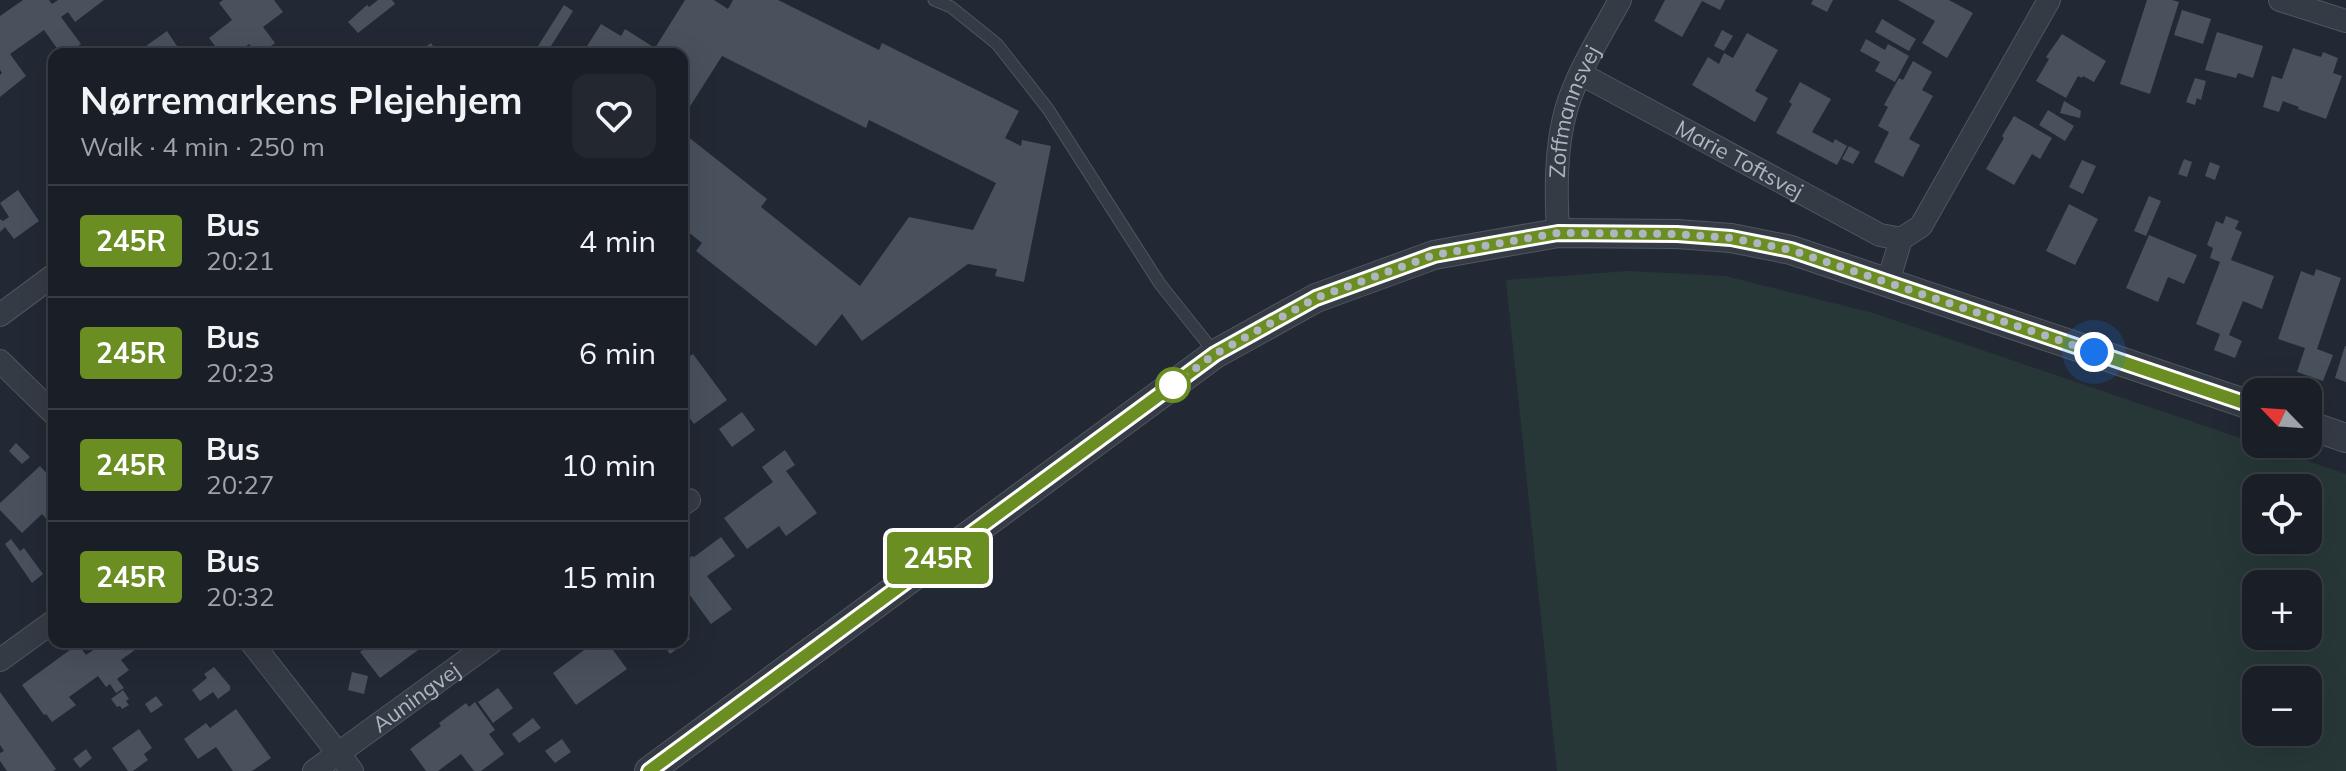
<!DOCTYPE html>
<meta charset="utf-8">
<style>
:root{--surface:#1a1f27;--page:#23272f;--text:#f1f3f6;--muted:#9fa2a7;--line:#383d44}
body{margin:0;font-family:Mulish,sans-serif;background:var(--page);color:var(--text);height:100vh;display:flex;flex-direction:column;font-size:30px;white-space:nowrap}
*{box-sizing:border-box;margin:0}
p{font-size:26px;color:var(--muted)}
.icon{flex:none;width:44px;height:44px;fill:none;stroke:currentColor;stroke-width:2;stroke-linecap:round;stroke-linejoin:round}
.map{position:relative;flex:1;overflow:hidden}
.drawer{position:absolute;left:48px;top:48px;width:640px;height:600px;display:flex;flex-direction:column;background:var(--surface);border-radius:16px;box-shadow:0 8px 32px #0002,0 0 0 2px var(--line)}
.drawer>*{flex:none}
.badge{padding:0 16px;border-radius:6px;font-size:28px;line-height:52px}
.needle{width:52px;rotate:295deg}
.buttons{position:absolute;left:2242px;top:378px;display:grid;gap:16px}
.buttons a{display:grid;place-items:center;width:80px;height:80px;border-radius:16px;background:var(--surface);box-shadow:0 8px 32px #0002,0 0 0 2px var(--line);font-size:40px}
.you{position:absolute;width:40px;height:40px;margin:-20px;border:6px solid #fff;border-radius:50%;background:#1a73e8;box-shadow:0 0 0 12px #1a73e833}
.map>.badge{position:absolute;translate:-50% -50%;box-shadow:0 0 0 4px #fff}
.round{display:grid;place-items:center;flex:none;width:84px;height:84px;border-radius:16px;background:var(--page)}
.overview{display:flex;align-items:center;justify-content:space-between;height:136px;padding:0 32px}
h1{font-size:38px;font-weight:700;line-height:60px}
ul{padding:0;list-style:none}
li{display:flex;align-items:center;gap:24px;height:112px;padding:0 32px;border-top:2px solid var(--line)}
li div{flex:1}
li b{display:block;font-size:30px}
li em{font-style:normal}
li .badge{min-width:88px;font-weight:700;text-align:center}
.map>svg:first-child{display:block}
</style>
<div class="map">
<svg width="2346" height="771" viewBox="0 0 2346 771">
<rect width="100%" height="100%" fill="#222934"/>
<path fill="#273737" fill-rule="evenodd" d="M1628,271L1725,276L1873,313L2346,474V771H1557L1506,280ZM2256,488H2308V540H2256ZM2256,584H2308V636H2256ZM2256,680H2308V732H2256Z"/>
<path fill="#49515d" d="M23,0H49L52,4L58,0H104L75,22L68,12L61,17L81,44L66,54H61L44,30L10,54L26,76L0,97V75L2,73L0,70V16Z
M223,0H274L283,12L263,27L275,43L260,54H257L249,44L236,54H221L209,38L232,20L219,3Z
M378,0H392L395,4L358,33L348,22L367,5L369,7Z
M685,0H714L728,9L733,0H778L879,50L882,43L1019,111L1005,138L1021,146L1022,140L1051,146L1024,282L995,276L997,269L968,264L862,341L842,314L816,346L696,251L702,243L682,227V132L767,199L761,207L860,286L909,217L973,230L996,183L869,120L866,128L722,56L682,119V54H582L601,24L621,36L625,29L655,48Z
M1665,0H1725L1720,10L1702,1L1682,37L1654,21Z
M1813,0H1833L1827,12L1811,4Z
M1898,0H1949L1973,13L1947,58L1922,43L1935,21Z
M2147,0H2172L2179,2L2150,94L2120,84Z
M564,5L573,11L546,54H533Z
M2182,10L2211,19L2203,44L2174,35Z
M1882,19L1916,39L1909,51L1875,32Z
M1722,30L1733,36L1724,51L1714,46Z
M167,31L179,49L172,54H165L163,51L158,54H151L146,46Z
M2217,32L2263,46L2253,78L2238,73L2236,78L2205,70Z
M1747,33L1778,50L1755,91L1768,98L1755,122L1692,85L1708,57L1719,64L1724,53L1733,58Z
M2062,34L2106,61L2094,82L2083,76L2082,78L2078,76L2066,98L2036,81L2049,59L2046,57Z
M1866,39L1885,50L1888,44L1909,56L1895,82L1875,71L1880,62L1860,51Z
M431,43L438,54H415Z
M2293,48L2321,57L2323,52L2338,58L2333,73L2342,76L2326,119L2298,109L2299,107L2283,101L2279,112L2263,107L2272,76L2282,79Z
M1913,61L1932,72L1922,90L1933,96L1909,139L1920,145L1903,177L1874,162L1889,132L1878,126L1888,107L1884,105L1899,78L1903,80Z
M2195,78L2206,81L2201,100L2197,98L2195,105L2186,102Z
M1800,82L1831,99L1812,132L1833,143L1835,139L1847,146L1837,165L1776,133L1792,104L1789,102Z
M2064,101L2081,111L2080,118L2060,113Z
M2048,110L2074,126L2065,141L2039,125Z
M2014,116L2052,138L2040,159L2032,154L2014,185L1986,169L2004,138L2002,136Z
M1849,146L1860,152L1853,164L1842,159Z
M2184,159L2192,162L2187,177L2178,174Z
M2082,160L2096,166L2083,194L2069,187Z
M2210,162L2220,166L2215,180L2205,176Z
M18,190L39,221L14,239L5,227L0,232V219L3,221L9,217L0,203Z
M2149,196L2161,201L2146,236L2134,231Z
M2069,204L2098,219L2075,265L2046,251Z
M2226,216L2239,221L2235,229L2242,232L2231,260L2274,276L2262,309L2243,301L2229,335L2242,341L2235,358L2214,350L2220,334L2196,324L2220,262L2210,258L2213,248L2207,245L2216,221L2223,224Z
M2149,235L2197,255L2184,284L2168,277L2158,302L2126,288Z
M2316,269L2341,278L2317,349L2333,355L2323,381L2297,372L2305,348L2278,339L2301,271L2314,276Z
M2345,346H2346V382L2335,378Z
M693,354L727,400L694,424L682,408V361Z
M742,412L755,430L732,447L719,429Z
M16,443L30,457L22,464L9,451Z
M785,450L795,465L786,471L817,513L786,536L779,526L747,549L724,518L773,482L762,467Z
M40,466L54,481V527L42,514L22,533L0,510V503Z
M721,537L735,556L707,576L732,609L711,624L689,594L682,600V563L692,556L694,557Z
M11,539L20,551L24,548L43,574L32,583L5,544Z
M682,628L690,639L670,654L662,642H682Z
M91,642H146L121,660L129,670L117,679L124,688L116,693L110,684L106,687L98,676L69,697L76,705L52,722L46,714L44,715L22,685L78,644L86,655L95,649Z
M374,642H429L380,678L360,652Z
M595,642H607L627,669L576,705L553,673Z
M214,667L230,686V690L218,699L213,692L200,701L192,690L207,678L204,674Z
M352,672L368,676L364,694L348,690Z
M498,688L513,708L493,723L478,702Z
M123,690L129,699L126,701L129,705L122,709L120,706L117,707L111,699Z
M0,692L56,769L53,771H7L0,761V753L4,751L0,745Z
M156,696L163,705L151,713L145,704Z
M475,702L495,730L489,734L504,754L481,771H474L461,754L438,771H426L410,749L441,726L439,723L466,703L469,707Z
M236,709L271,758L252,771H233L216,747L198,759L184,739L206,723L210,728Z
M533,718L541,728L519,743L512,734Z
M139,729L152,748L144,754L148,760L133,771H128L112,748Z
M562,739L571,752L555,763L545,751Z
M86,749L92,758L80,768L73,759Z"/>
<g fill="none" stroke-linecap="round" stroke-linejoin="round">
<defs>
<path id="service" d="M934,0L951,7L997,44L1048,109L1160,284L1215,353"/>
<g id="minor">
<path d="M2280,0L2346,21"/>
<path id="s1" d="M1581,74L1880,235L1901,239"/>
<path id="s2" d="M1558,233C1556,193 1555,150 1566,110C1577,72 1601,35 1620,0"/>
<path d="M1888,282L1901,239L1921,226L2049,0"/>
<path d="M0,315L54,275"/>
<path d="M0,361L54,414"/>
<path d="M682,505L689,500"/>
<path d="M251,642L352,771"/>
<path d="M0,660L54,621"/>
<path id="s3" d="M314,771L492,642"/>
</g>
<path id="tertiary" d="M2308,425L2346,438
M649,771L1215,354L1316,298L1434,255L1495,244L1558,233L1677,234L1731,238L1791,250L2256,407"/>
</defs>
<use href="#service" stroke="#50565f" stroke-width="13"/>
<use href="#minor" stroke="#50565f" stroke-width="24"/>
<use href="#tertiary" stroke="#50565f" stroke-width="30"/>
<use href="#service" stroke="#353b44" stroke-width="11"/>
<use href="#minor" stroke="#353b44" stroke-width="22"/>
<use href="#tertiary" stroke="#353b44" stroke-width="28"/>
</g>
<g fill="none" stroke-linecap="round" stroke-linejoin="round">
<defs>
<path id="line" d="M649,771L1215,354L1316,298L1434,255L1495,244L1558,233L1677,234L1731,238L1791,250L2256,407"/>
</defs>
<use href="#line" stroke="#fff" stroke-width="18"/>
<use href="#line" stroke="#6b8e23" stroke-width="12"/>
<path stroke="#b0b6c1" stroke-width="8" stroke-dasharray="0 14.4" d="M1173,385L1215,354L1316,298L1434,255L1558,233L1677,234L1731,238L1791,250L2094,352"/>
</g>
<circle fill="#fff" stroke="#6b8e23" stroke-width="4" cx="1173" cy="385" r="16"/>
<g text-anchor="middle" stroke-width="6" stroke-linejoin="round" paint-order="stroke">
<g font-size="22" fill="#b0b6c1" stroke="#1b2129">
<text dy="8" stroke="none"><textPath href="#s2" startOffset="124">Zoffmannsvej</textPath></text>
<text dy="8" stroke="none"><textPath href="#s1" startOffset="180">Marie Toftsvej</textPath></text>
<text dy="8" stroke="none"><textPath href="#s3" startOffset="126">Auningvej</textPath></text>
</g>
</g>
</svg>
<div class="buttons">
<a><svg class="needle" viewBox="-14 -14 28 28"><path d="M0-13l5 13h-10z" fill="#e53935"/><path d="M0 13l5-13h-10z" fill="#9fa2a7"/></svg></a>
<a><svg class="icon" aria-label="locate" viewBox="0 0 24 24"><circle cx="12" cy="12" r="6"/><path d="M12 2v4M12 18v4M2 12h4M18 12h4"/></svg></a>
<a>+</a>
<a>−</a>
</div>
<div class="you" style="left:2094px;top:352px"></div>
<b class="badge" style="left:938px;top:558px;background:#6b8e23;color:#fff">245R</b>
<section class="drawer">
<div class="overview"><div><h1>Nørremarkens Plejehjem</h1><p>Walk · 4 min · 250 m</p></div><a class="round"><svg class="icon" aria-label="heart" viewBox="0 0 24 24"><path d="M12 20l-8-8c-3-5 5-10 8-4 3-6 11-1 8 4z"/></svg></a></div>
<ul>
<li><span class="badge" style="background:#6b8e23;color:#fff">245R</span><div><b>Bus</b><p>20:21</p></div><em>4 min</em></li>
<li><span class="badge" style="background:#6b8e23;color:#fff">245R</span><div><b>Bus</b><p>20:23</p></div><em>6 min</em></li>
<li><span class="badge" style="background:#6b8e23;color:#fff">245R</span><div><b>Bus</b><p>20:27</p></div><em>10 min</em></li>
<li><span class="badge" style="background:#6b8e23;color:#fff">245R</span><div><b>Bus</b><p>20:32</p></div><em>15 min</em></li>
</ul>
</section>
</div>
